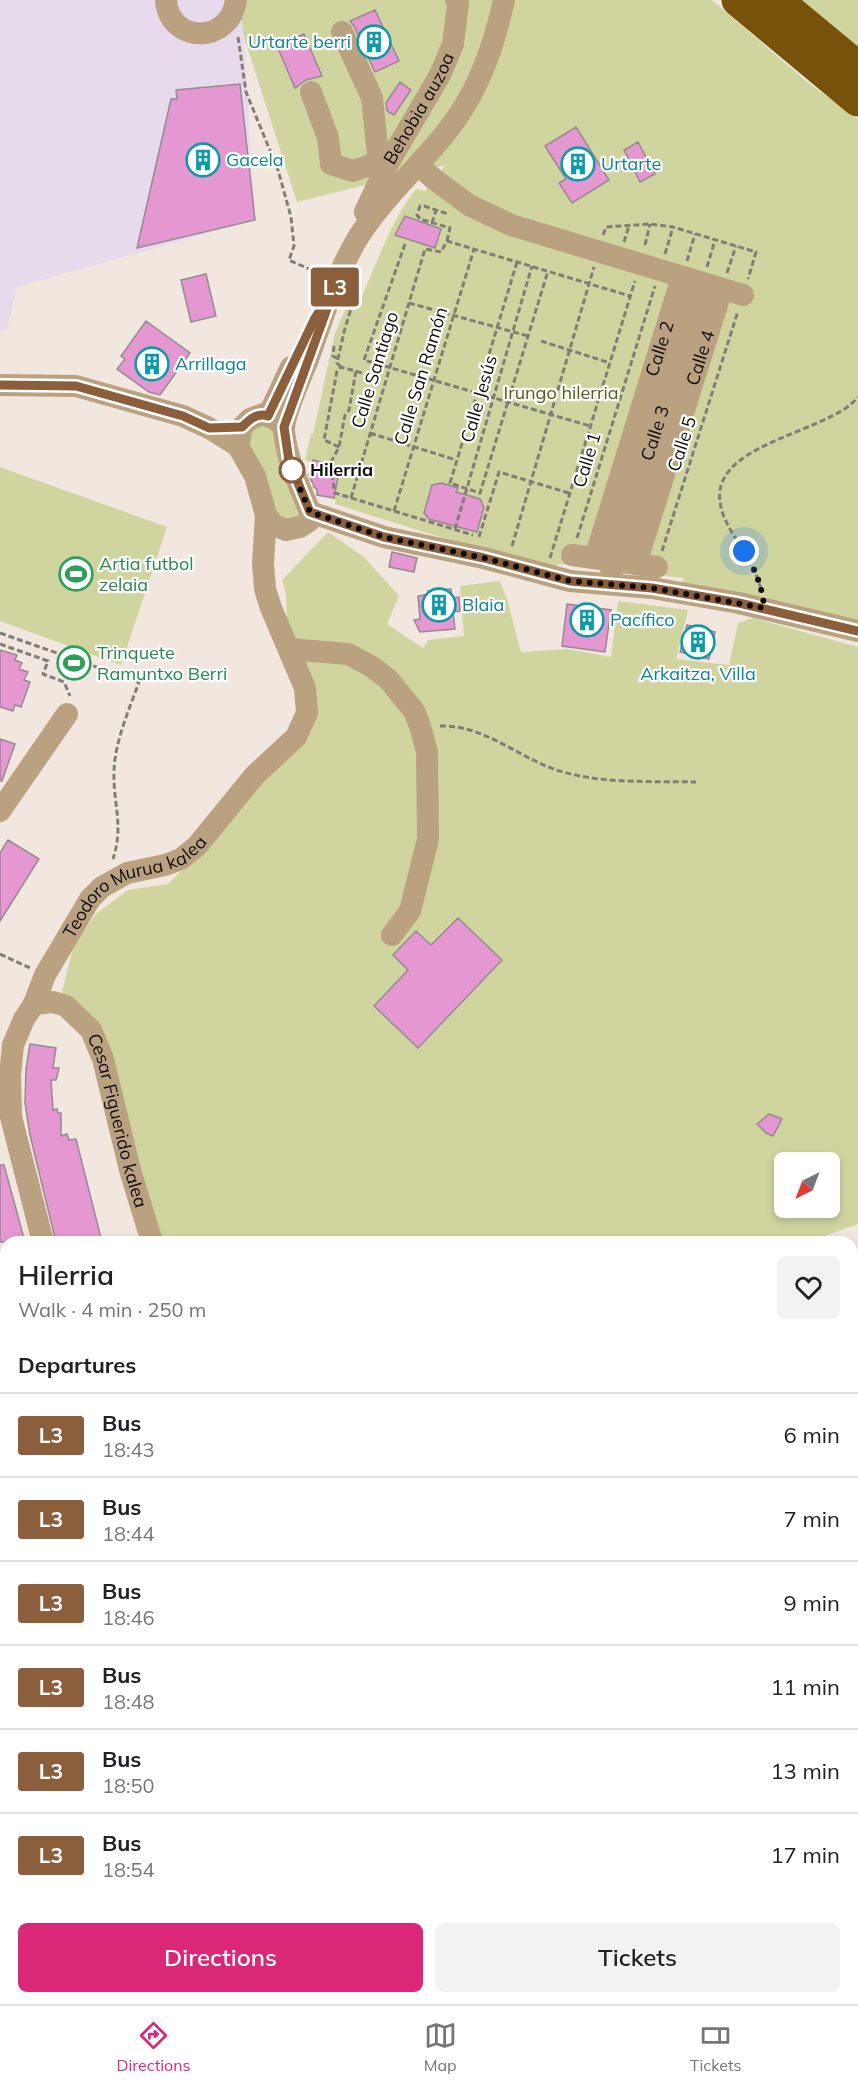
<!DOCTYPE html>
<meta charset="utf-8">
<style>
:root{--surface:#fff;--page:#f2f2f2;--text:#202124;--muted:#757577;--line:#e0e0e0;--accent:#db2777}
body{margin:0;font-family:Mulish,sans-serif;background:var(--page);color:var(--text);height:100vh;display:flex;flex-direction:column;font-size:22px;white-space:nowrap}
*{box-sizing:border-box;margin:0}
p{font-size:20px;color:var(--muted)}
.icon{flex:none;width:33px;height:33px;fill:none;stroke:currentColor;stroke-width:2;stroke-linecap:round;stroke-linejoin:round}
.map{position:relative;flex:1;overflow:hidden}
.side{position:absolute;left:0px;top:1236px;width:858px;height:768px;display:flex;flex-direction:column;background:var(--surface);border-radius:18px 18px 0 0;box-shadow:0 3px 9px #0003}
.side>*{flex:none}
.badge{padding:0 12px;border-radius:4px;font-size:21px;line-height:39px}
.needle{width:39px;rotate:222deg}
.buttons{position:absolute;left:774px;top:1152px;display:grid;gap:12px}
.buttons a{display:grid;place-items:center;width:66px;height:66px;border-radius:9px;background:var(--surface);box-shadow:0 3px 9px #0003;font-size:30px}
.you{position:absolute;width:30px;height:30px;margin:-15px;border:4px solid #fff;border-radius:50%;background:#1a73e8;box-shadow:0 0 0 9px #1a73e833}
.map>.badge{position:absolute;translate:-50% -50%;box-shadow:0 0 0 3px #fff}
h2{padding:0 18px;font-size:22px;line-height:54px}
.round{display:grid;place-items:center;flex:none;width:63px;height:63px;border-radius:9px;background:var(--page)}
.overview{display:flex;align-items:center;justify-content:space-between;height:102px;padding:0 18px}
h1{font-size:28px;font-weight:600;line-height:45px}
.action{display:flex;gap:12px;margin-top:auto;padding:12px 18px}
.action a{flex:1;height:69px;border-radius:9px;background:var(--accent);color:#fff;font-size:24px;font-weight:600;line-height:69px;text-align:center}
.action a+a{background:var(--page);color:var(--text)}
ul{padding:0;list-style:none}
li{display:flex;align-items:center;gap:18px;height:84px;padding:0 18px;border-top:2px solid var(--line)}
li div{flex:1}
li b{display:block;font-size:22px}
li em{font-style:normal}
li .badge{min-width:66px;font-weight:700;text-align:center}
.dock{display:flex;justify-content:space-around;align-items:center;height:84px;border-top:2px solid var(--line);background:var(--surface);font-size:16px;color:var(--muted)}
.dock a{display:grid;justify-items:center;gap:3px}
.dock .current{color:var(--accent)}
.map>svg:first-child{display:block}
</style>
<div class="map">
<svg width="858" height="2004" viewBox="0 0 858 2004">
<rect width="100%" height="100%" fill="#f1e7df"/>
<path fill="#e8daed" d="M0,0H239L244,37L255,220L17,287L7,330H0Z
M479,1998H738L746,2004H472Z"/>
<path fill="#d0d5a0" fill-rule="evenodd" d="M239,0H712L806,81L858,119V632L681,586L684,578L558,564L555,573L335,504L336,500L316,494L317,489L312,488L313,483L308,481L312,462L305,460L311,434H313L335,333L351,297L360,301C377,263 390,222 416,189L425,191L445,165L297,202L244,37Z
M788,0H858V62Z
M253,426H272L300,511L296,517L283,520L275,510L248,444Z
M0,467L167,527L121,665L0,621Z
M328,532L365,558L399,596L387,624L423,648L428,640L464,636L460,586L500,581L507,599L521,652L567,649L611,657L618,601L688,610L676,659L729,665L738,623L753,618L858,647V1224L827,1235L817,1242H159L86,1043L60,1000L74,944L96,914L128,890L168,884L208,844L307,727L288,645L286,593L282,580ZM784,1162H830V1208H784Z
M0,1735L6,1743V1998H50L53,2004H0Z
M858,1784V1826L852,1825V1810Z
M852,1867L858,1868V1895L852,1893Z
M67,1998H201L204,2004H68Z"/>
<path fill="#81d0f6" d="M0,1520L6,1527V1743L0,1735Z
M201,1998H365L369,2004H204Z"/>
<path fill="#e497d0" stroke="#948b91" stroke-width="1.5" d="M375,10L399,61L375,72L354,26L350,21Z
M304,34L322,76L306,80L295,88L277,46Z
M400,82L411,90L394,115L387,111L386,103Z
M240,84L255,220L137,248L171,99H177L176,90Z
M576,127L609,180L572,203L559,183L566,179L545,146Z
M638,142L655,174L640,182L624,150Z
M405,216L441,229L435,248L395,235Z
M206,274L216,316L191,322L181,280Z
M146,321L190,353L160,395L149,392L117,369L125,359L121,356Z
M313,460L340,467L334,498L317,495V489L315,488L309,475Z
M442,483L458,488L456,492L480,499L484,507L477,532L429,519L424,513L432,485Z
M392,552L417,558L414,572L389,567Z
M451,589L452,598L459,597L460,611L453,612L455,629L420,632L414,620L420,619L418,596L429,594L428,591Z
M567,604L611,610L605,652L562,646Z
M687,625L715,632L709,659L680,652Z
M0,650L17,655L15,660L22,663L19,669L28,672L24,680L30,682L21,707L15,705L13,711L0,707Z
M0,739L15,744L2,781H0Z
M8,840L39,859L0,921V853Z
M458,918L502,960L418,1048L374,1006L408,970L393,955L416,931L431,945Z
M30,1044L56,1048L53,1068H59L56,1080H51L53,1110L57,1109L58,1113H61V1136L67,1134L69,1140L76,1139L102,1242H56L30,1135L25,1103L26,1069Z
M769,1114L782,1119L773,1136L766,1133L757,1124Z
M0,1165H4L25,1242H0Z"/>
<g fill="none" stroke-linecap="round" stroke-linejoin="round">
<path stroke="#837d77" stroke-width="3" stroke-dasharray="6 3" stroke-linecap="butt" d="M238,37L246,92L278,170L291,217L294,246L289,260L320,274
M432,223L436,210
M603,235L606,227L650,224L673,227L756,252L748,279
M447,241L450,228L420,219L417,215L420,206H424L448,214
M624,242L629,226
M405,244L364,360L590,426
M645,245L650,224
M665,254L673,227
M687,261L695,234
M517,262L450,483L480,493L548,271
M707,267L715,240
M727,273L736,246
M409,303L528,336
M541,341L610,363
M334,346L333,356L338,359
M341,367L337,363L345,328L356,293L352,291
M356,371L349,410L345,415L339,447L330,464L335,493L473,535
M370,433L456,460
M339,447L324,440L337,371L341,367L369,375L374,374L376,365
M351,498L425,249L441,252L447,241L630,296
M394,511L474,249
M455,529L532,266
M479,537L499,472L569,493
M577,538L655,286
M512,546L594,267
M662,551L738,311
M550,558L635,281
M761,589C758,580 755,571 751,563C742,545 725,527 721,507C705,443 829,434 858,397
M0,633L139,682C129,710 115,741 114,771C113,804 124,825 113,859
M0,644L48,661L43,674L64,682L70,696
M440,726C487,725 520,760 563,772C606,784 653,781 696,782
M0,954L30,968
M6,1365L0,1371L6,1377
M0,1489L6,1495
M386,1998L390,2004"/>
<g stroke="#baa281" stroke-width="22">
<path d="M166,0C169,44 230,45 236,0"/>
<path d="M342,32L372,98L378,155L386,167"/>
<path d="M311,92L328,138L331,164L353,171L370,165L386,167"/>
<path d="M418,165L434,179L469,205L511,225L743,295"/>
<path id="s1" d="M365,212L386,167L440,75L453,44L458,4L456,0"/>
<path d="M0,385L76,386L183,416L209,428L238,446"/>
<path d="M268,416L291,367"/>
<path d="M284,427L275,419L263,414L250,419L242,427L238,446L255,476L266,515L274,525L286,530L300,527L309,521L310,512C299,485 287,460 284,431C283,416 301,377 307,362C322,321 336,273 359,236C383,199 416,169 444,135C477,95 493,50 504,0"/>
<path d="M310,512L384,537L484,558L570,581L652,588L739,603L858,631"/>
<path d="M572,555L657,567"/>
<path id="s2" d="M595,558L682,277"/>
<path id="s3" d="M636,564L722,289"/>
<path id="s4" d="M608,584L702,283"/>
<path d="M289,649L348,654L371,666L389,680L414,711L420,726L427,752L428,839L410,911L392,935"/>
<path d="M0,811L67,714"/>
<path id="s5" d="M34,1004L53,1002L66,1006L91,1030L103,1059L130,1170L152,1242"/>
<path id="s6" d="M43,1242L11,1117L10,1075L13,1045L24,1019L34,1004L45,975L90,899L102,887L127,873L165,865L181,859L197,846L255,775L296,737L307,713L305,688L271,608L265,589L263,563L266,515"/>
<path d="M0,1299L6,1301"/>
<path d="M852,1315L858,1312"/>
<path d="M852,1389L858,1386"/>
<path d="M0,1401L6,1407"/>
<path d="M852,1424L858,1421"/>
<path d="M852,1666L858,1668"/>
<path d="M852,1758L858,1754"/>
<path d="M852,1843L858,1845"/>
<path d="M852,1969L858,1962"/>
<path d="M754,1998L762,2004"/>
<path d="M825,2004L830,1998"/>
</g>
<path stroke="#8f641e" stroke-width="28" d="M0,1461L6,1467
M852,1908L858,1912
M852,1937L858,1942"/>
<path stroke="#78510a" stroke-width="33" d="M738,0L858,100
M776,0L858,68"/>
</g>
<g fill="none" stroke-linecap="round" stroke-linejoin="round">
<defs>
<path id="line" d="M0,385L76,386L183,416L209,428L242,427C249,420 257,412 268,416L315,318L336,284L284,427L289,461L310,512L384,537L484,558L570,581L652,588L739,603L858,631"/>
</defs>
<use href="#line" stroke="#fff" stroke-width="14"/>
<use href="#line" stroke="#8b5e3c" stroke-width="9"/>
<path stroke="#0e0b09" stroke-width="6" stroke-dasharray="0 10.8" d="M292,470L310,512L384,537L484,558L570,581L652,588L764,608C763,588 755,569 744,551"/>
</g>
<defs>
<symbol id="building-ring" viewBox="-11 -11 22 22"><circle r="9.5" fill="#fff" stroke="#0f9aa8" stroke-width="1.5"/><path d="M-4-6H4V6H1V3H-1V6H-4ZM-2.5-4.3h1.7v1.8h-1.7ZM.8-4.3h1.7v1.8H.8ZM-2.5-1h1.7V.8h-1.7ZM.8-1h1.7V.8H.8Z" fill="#0f9aa8"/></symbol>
<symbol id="stadium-ring" viewBox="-11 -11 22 22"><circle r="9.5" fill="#fff" stroke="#2e9e5b" stroke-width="1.5"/><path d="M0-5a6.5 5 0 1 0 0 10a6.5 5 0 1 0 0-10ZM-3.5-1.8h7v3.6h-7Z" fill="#2e9e5b"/></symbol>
</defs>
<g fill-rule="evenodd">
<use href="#building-ring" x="355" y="23" width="38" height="38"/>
<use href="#building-ring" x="184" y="141" width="38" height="38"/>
<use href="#building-ring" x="559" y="145" width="38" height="38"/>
<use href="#building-ring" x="133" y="345" width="38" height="38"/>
<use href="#stadium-ring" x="57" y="555" width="38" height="38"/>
<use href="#building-ring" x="420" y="586" width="38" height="38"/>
<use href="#building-ring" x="568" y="601" width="38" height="38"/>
<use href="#building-ring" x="679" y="623" width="38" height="38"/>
<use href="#stadium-ring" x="55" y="644" width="38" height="38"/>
</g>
<circle fill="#fff" stroke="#8b5e3c" stroke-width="3" cx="292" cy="470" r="12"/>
<g text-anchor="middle" stroke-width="4.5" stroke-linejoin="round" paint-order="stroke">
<g font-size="18" fill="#0d838f" stroke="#fff" text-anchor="start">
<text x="351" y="48" text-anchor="end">Urtarte berri</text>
<text x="226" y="166">Gacela</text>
<text x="601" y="170">Urtarte</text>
<text x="175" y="370">Arrillaga</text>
<text x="462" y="611">Blaia</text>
<text x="610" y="626">Pacífico</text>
<text x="698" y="680" text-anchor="middle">Arkaitza, Villa</text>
</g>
<g font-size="18" fill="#0e0b09" stroke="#fff">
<text dy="6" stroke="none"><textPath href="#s1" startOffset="117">Behobia auzoa</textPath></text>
<text dy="6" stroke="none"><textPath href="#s2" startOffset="219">Calle 2</textPath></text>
<text dy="6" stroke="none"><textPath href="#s3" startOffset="216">Calle 4</textPath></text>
<text transform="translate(375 370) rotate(-73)" y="6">Calle Santiago</text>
<text transform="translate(421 376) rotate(-73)" y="6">Calle San Ramón</text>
<text transform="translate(479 399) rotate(-74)" y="6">Calle Jesús</text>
<text dy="6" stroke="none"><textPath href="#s4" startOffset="158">Calle 3</textPath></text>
<text transform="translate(682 444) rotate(-72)" y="6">Calle 5</text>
<text transform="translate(587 460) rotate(-73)" y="6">Calle 1</text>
<text dy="6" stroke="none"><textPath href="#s6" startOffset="411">Teodoro Murua kalea</textPath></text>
<text dy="6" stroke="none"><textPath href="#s5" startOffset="162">Cesar Figuerido kalea</textPath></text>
</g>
<g font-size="18" fill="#565a16" stroke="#fff">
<text x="561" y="399">Irungo hilerria</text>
</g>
<g font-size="18" font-weight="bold" fill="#0e0b09" stroke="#fff" text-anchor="start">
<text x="310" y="476">Hilerria</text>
</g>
<g font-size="18" fill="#27864d" stroke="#fff" text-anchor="start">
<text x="99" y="570">Artia futbol<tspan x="99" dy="21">zelaia</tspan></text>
<text x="97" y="659">Trinquete<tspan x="97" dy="21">Ramuntxo Berri</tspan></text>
</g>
</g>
</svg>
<div class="buttons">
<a><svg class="needle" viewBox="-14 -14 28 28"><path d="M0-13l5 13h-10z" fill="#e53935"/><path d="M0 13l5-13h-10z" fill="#757577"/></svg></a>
</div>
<div class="you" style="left:744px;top:551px"></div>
<b class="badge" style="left:335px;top:287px;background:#8b5e3c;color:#fff">L3</b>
<section class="side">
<div class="overview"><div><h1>Hilerria</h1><p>Walk · 4 min · 250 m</p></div><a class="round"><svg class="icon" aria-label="heart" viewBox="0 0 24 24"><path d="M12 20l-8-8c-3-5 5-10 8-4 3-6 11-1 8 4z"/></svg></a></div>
<h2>Departures</h2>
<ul>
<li><span class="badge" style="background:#8b5e3c;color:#fff">L3</span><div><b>Bus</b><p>18:43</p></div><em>6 min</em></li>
<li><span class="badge" style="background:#8b5e3c;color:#fff">L3</span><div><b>Bus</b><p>18:44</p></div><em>7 min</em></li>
<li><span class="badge" style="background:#8b5e3c;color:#fff">L3</span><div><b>Bus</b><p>18:46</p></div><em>9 min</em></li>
<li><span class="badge" style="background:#8b5e3c;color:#fff">L3</span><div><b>Bus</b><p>18:48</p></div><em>11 min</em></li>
<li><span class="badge" style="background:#8b5e3c;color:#fff">L3</span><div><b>Bus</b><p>18:50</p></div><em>13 min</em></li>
<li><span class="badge" style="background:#8b5e3c;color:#fff">L3</span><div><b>Bus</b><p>18:54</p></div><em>17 min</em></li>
</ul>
<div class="action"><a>Directions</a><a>Tickets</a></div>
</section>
</div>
<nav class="dock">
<a class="current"><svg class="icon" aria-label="directions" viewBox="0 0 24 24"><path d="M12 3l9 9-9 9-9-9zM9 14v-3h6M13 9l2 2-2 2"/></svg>Directions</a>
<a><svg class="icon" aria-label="map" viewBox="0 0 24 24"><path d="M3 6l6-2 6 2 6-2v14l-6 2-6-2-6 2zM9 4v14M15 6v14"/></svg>Map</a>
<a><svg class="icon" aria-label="tickets" viewBox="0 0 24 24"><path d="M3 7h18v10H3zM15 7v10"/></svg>Tickets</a>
</nav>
